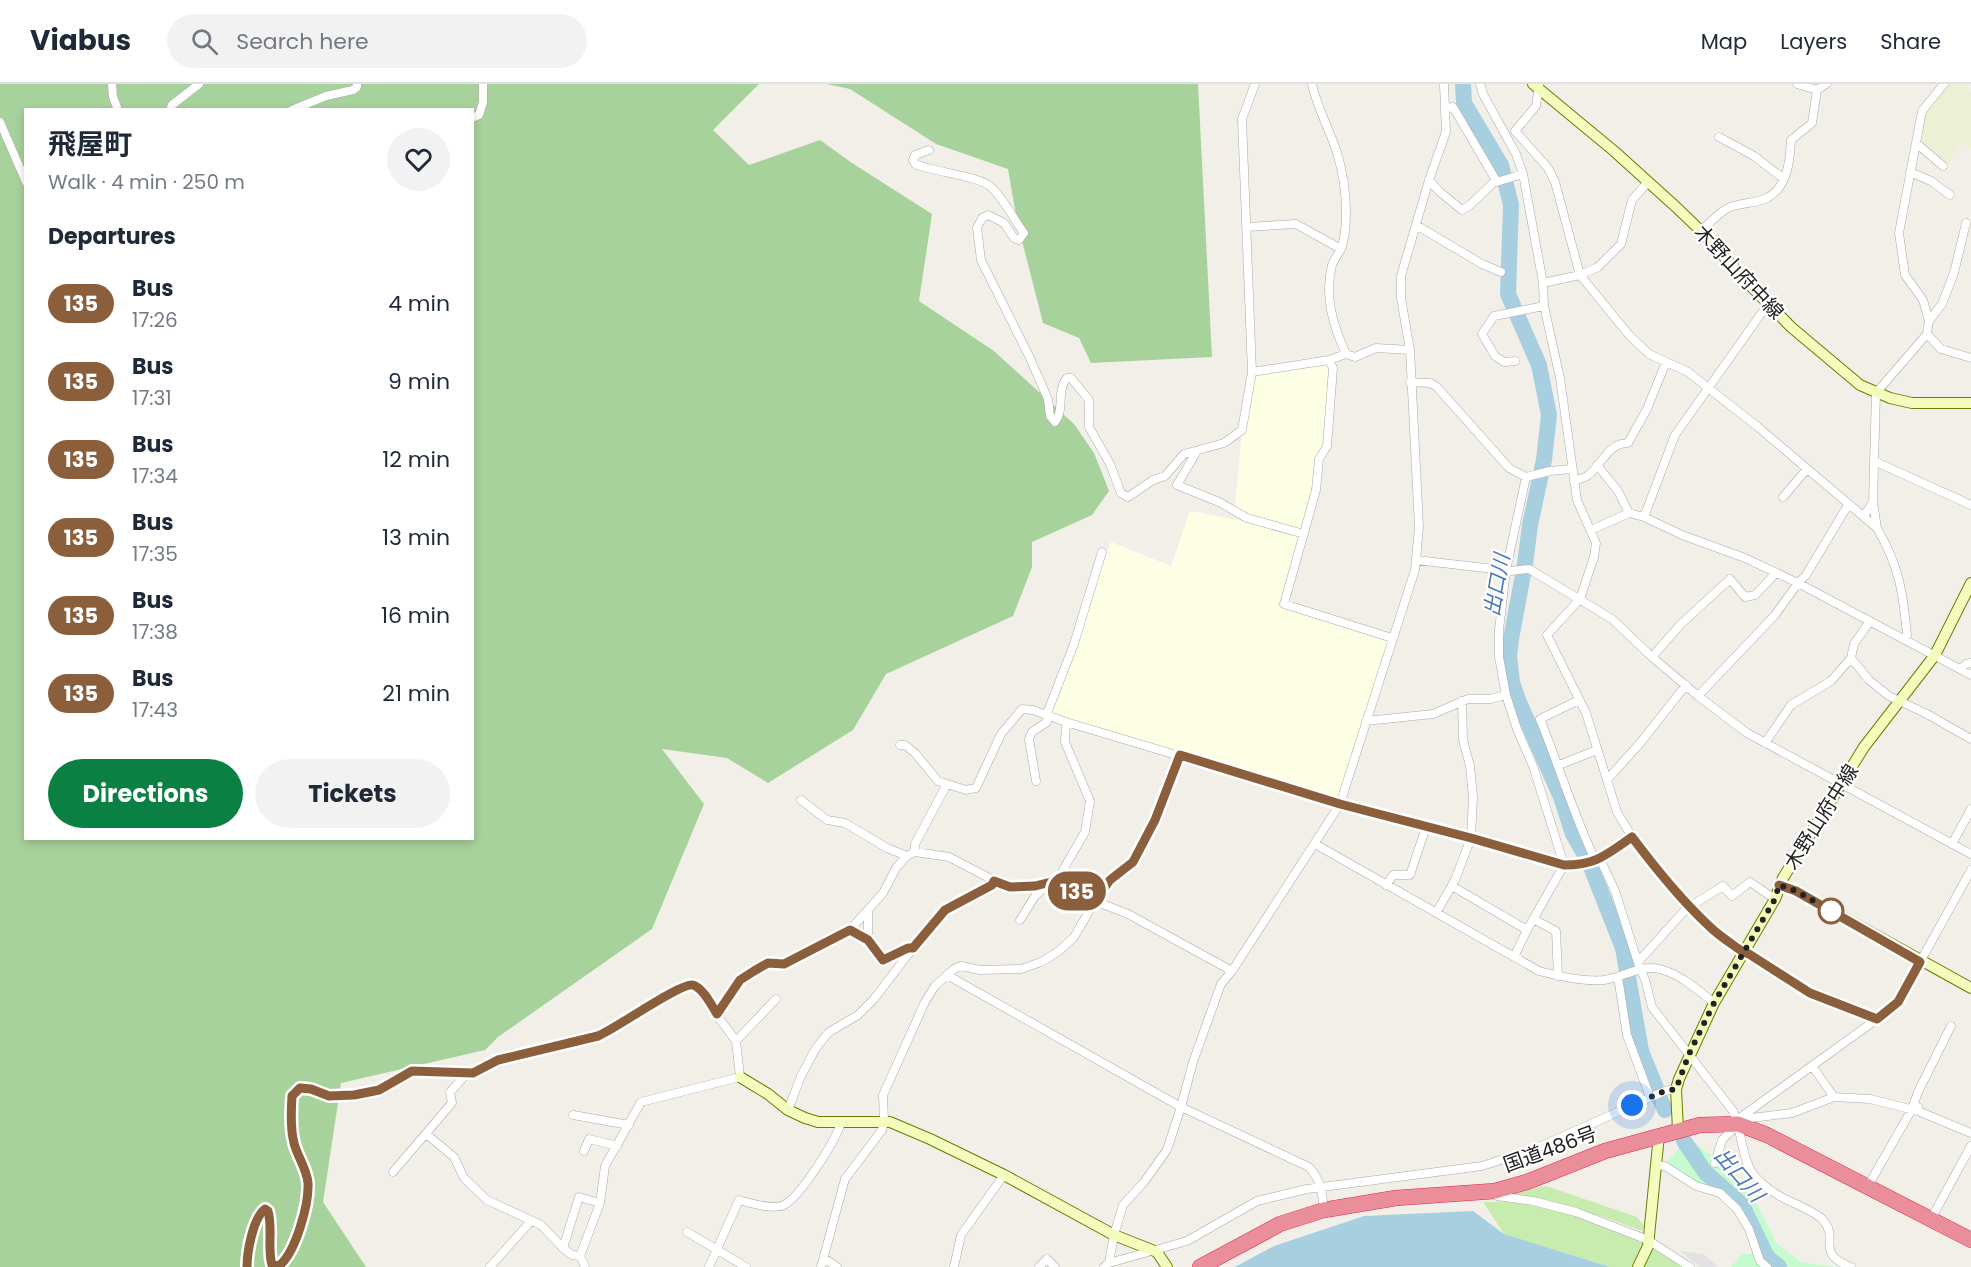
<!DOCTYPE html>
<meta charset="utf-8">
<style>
:root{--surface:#fff;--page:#f2f2f3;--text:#1f2937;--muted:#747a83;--line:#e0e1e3;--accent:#0b8043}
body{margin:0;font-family:Poppins,"Noto Sans JP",sans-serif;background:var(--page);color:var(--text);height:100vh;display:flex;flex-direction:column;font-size:22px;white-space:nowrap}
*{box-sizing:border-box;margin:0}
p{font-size:20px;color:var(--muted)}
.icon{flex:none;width:33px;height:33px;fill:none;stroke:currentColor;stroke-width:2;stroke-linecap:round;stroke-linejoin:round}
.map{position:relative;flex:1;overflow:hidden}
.side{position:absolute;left:24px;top:24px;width:450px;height:732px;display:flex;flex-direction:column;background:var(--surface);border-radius:0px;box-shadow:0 3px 9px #0003}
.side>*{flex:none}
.badge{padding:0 12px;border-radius:20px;font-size:21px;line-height:39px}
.you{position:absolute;width:30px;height:30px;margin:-15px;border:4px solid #fff;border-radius:50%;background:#1a73e8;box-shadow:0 0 0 9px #1a73e833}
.map>.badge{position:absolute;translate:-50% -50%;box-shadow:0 0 0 3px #fff}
h2{padding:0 24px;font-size:22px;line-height:54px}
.round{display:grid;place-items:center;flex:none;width:63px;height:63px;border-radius:32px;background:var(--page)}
.overview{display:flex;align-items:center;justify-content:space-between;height:102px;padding:0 24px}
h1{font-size:28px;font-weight:700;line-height:45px}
.action{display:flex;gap:12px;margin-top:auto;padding:12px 24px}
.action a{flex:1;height:69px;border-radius:36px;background:var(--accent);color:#fff;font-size:24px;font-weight:700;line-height:69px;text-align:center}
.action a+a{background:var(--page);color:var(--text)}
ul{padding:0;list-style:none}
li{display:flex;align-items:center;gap:18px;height:78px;padding:0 24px}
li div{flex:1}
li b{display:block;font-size:22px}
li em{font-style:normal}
li .badge{min-width:66px;font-weight:700;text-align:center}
header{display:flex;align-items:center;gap:36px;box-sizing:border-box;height:84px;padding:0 30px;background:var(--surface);border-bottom:2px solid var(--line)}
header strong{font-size:28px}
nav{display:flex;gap:33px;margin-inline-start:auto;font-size:21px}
.search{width:420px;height:54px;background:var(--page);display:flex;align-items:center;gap:15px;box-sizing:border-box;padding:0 21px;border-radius:33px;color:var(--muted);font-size:22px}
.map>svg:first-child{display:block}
</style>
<header>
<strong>Viabus</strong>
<div class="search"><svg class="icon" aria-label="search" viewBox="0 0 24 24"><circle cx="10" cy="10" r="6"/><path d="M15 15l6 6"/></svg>Search here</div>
<nav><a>Map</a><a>Layers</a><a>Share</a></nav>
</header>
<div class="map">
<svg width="1971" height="1183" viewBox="0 0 1971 1183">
<rect width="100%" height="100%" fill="#f2efe8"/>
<path fill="#fdffe4" d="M1329,276L1333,284L1327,362L1319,375L1311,403L1304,450L1285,519L1392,554L1340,720L1049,632L1111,458L1171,482L1190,427L1289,446L1247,434L1235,421L1242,347L1252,288Z"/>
<path fill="#ecf0d4" d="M1949,0H1967L1971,7V65L1961,57L1948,80L1920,58L1925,30Z"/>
<path fill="#c7ecae" d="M1546,1102L1637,1133L1644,1142L1642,1147L1601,1132L1513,1110Z
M1483,1118C1494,1118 1505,1117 1515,1119C1574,1126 1634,1150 1683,1183H1610L1504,1150Z"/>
<path fill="#a8d29c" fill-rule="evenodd" d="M0,0H759L713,46L749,81L820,56L852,79L932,130L919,217L994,267L1074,340L1094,369L1109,407L1092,431L1032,458V483L1013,532L886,590L853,646L768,699L727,674L662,665L704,720L652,845L498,953L485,966L341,999L323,1118L366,1183H0ZM26,26H472V754H26Z
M827,0H1198L1212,273L1091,279L1079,254L1043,239L1017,137L1008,85L936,60L850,5Z"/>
<path fill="#c6fbcf" d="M1689,1054L1747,1100L1777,1160L1801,1178L1836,1183H1772L1763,1176L1725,1109L1697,1098L1666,1079Z
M1742,1170H1755L1763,1183H1731Z"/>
<path fill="#e2e2e2" d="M1680,1167L1703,1170L1718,1183H1700Z"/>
<path fill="#a8cfe0" d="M1473,1127L1504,1150L1610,1183H1235L1274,1162L1364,1132Z"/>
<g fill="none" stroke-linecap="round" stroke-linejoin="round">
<path stroke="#a8cfe0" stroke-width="16" d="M1463,0L1464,19L1501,81L1511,121L1508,210L1539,281L1549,331L1544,376L1530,441L1525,480L1511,555L1509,572L1512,598L1518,616L1561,713L1573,750L1589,778L1623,864L1641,967L1656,1004
M1660,1015L1665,1026
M1684,1057L1705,1088L1742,1121L1767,1173L1779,1183"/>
<defs>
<path id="street" d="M112,0L113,13L118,26
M1312,0C1317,24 1330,46 1337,69C1343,88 1346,109 1346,129C1346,140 1345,154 1341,165C1338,171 1334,175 1332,181C1324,213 1333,241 1346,270
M1480,0L1483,10L1516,70L1523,90L1543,199L1544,222L1560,294L1577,416L1596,459L1594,473L1580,515L1547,551L1586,629L1617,728L1632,753L1667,800L1711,844L1743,868L1749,870L1810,909L1877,935
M1797,0L1817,6
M1539,2L1536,22L1515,47L1548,84L1555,98L1580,191L1629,251L1649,270L1688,288L1758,343L1877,444C1899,482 1903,508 1907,551L1905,555
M1445,24L1453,23L1497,98
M170,26L172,21L199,0
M292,26L326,12L353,6L357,3V0
M472,34L479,31L483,18V0
M0,38L26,98
M1719,53L1754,72L1784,95
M1916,59L1943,82
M929,66L915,71L913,76L915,80C933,88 980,92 991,103C1004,115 1013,134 1024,149L1019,156L1014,154L1004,139L988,131L982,134L977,144L981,176L1029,272L1048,315L1050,332L1055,338C1065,326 1056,307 1067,294H1071L1089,316V343L1110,380L1121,409L1128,413L1153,396L1165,392L1184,370L1224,359L1242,346L1252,288L1329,276L1346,270L1355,273L1376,264L1410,266
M1910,88L1931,97L1950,111
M1429,96L1440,108L1462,126L1470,121L1493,99L1523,90
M1416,141L1482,180L1501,188
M1247,143L1296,140L1341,165
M1701,147C1710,139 1720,127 1730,123C1742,119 1756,119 1767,114C1788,103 1790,76 1791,56L1812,39L1817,6L1826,0
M1543,199L1580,191L1598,183L1621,160L1632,116L1648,98
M1929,237L1942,220L1954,189L1966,139
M1927,250L1941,265L1971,274
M1329,276L1333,284L1327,362L1319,375L1316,406L1284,520L1392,554
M1515,277L1504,278L1495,272L1482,250L1494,232L1544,222
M1252,288L1242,35L1255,0
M1410,298L1430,299L1436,302L1509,384L1526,393L1550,387L1571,385
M1197,367L1177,401L1219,418L1247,434L1304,450
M1874,377L1971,421
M1597,381L1618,407L1629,429
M1574,397C1578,395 1584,394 1587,392C1601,383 1607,359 1628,359L1647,325L1666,278
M1783,413L1807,385
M1873,418L1877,444
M1864,432L1873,418L1876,309L1927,250L1929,237L1923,216L1905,191L1899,149L1922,27L1944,0
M1644,433L1675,351L1768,220
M1591,446L1629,429L1644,433L1682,451L1745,474L1798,499L1971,591
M1416,476L1511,487L1529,485L1612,535L1652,573L1698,612L1747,649L1971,770
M1652,573L1681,540L1730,495L1745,513L1755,511L1776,489
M1851,574L1869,596L1889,612L1927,630L1971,655
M1961,584L1966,580L1971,579
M1698,612L1775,531L1798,499L1806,491L1848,421
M1579,616L1540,635C1559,682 1574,732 1596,778
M1366,637L1433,630L1468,615H1490L1506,611
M1765,659L1791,621L1831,597L1851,574L1854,560L1870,537
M900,661H905L915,669L938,697L966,706L976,704L1001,650L1022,625L1033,626L1066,638L1340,720L1471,754L1564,781C1596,781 1606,771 1632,753
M1559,681L1597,666
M1607,696L1641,658L1686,601
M1036,697L1029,655L1032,648L1047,638L1048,627L1074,560L1102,468
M801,716L827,736L845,739L887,764L907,772
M1315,760L1539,887C1558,892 1585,898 1604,896C1624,893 1643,879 1663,886C1681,891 1699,907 1714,919
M1952,760L1971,725
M915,768V760L947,700
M1600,775L1615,807L1640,885L1645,895L1652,923L1733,1027C1749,1069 1736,1088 1783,1114C1793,1119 1816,1128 1823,1136C1840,1155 1814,1169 1851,1183
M1058,800L1063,786L1085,748L1090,717L1065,658L1066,638
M1386,801L1393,791H1410L1426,743
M1452,802L1527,846
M1436,829L1455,796L1471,754L1473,713L1470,682L1463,656L1462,617
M1533,835L1556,847L1558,892
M1020,836L1035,812L1046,802V799
M850,846L868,856L883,876L908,864H913
M868,856V826
M1514,873L1527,846L1564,781L1533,682L1517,645L1506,611L1499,573V546L1506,486L1526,393
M1638,878L1686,825L1723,802L1732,812L1750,798L1775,815
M947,891L1181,1023L1309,1083C1321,1096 1322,1109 1324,1126
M1618,893L1627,951L1650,1013
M717,930L740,896L768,879L784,880L850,846L883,809L896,784L907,772L915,768L949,773L995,797L1010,803L1035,802L1051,798L1065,801L1095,817L1128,830L1232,887
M736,957L776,915
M1812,982L1834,1013
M1918,1023V1027L1971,1049
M788,1026L801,992L816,964L829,948L858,931L874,915L913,864L945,826L992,801L995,797
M573,1031L629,1041
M1739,1039L1751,1034L1792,1029L1834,1013L1870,1015L1918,1027
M426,1050L454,1073L464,1094L487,1116L541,1141L563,1164L572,1171L580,1172
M584,1067L589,1055L617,1062
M1715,1079L1722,1056L1738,1040L1741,1033L1877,935L1898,918L1971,786
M1656,1081L1665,1082L1696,1102L1720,1109L1737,1125L1749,1145L1760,1177L1767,1183
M393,1088L452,1019L450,1008L462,995L460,990
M1868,1102L1912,1025L1918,1008L1951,942
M1496,1108L1497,1112L1533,1117L1576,1128L1648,1156L1690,1183
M1931,1135L1971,1062
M687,1148L746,1183
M563,1164L579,1113L600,1119
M824,1174L837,1183
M1109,1179L1114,1151L1123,1121L1144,1098L1167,1066L1181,1023L1193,978L1221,900L1232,887L1340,720L1415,486L1419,443L1410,266L1401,214V192L1429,96L1446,48L1444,0
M247,1183C247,1168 253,1134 265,1125L268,1127C273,1145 267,1164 272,1181L279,1182C296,1168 309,1121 308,1099C307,1085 297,1072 294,1059C290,1044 291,1027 292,1012L300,1004L311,1005L329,1012L354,1011L379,1006L412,987L473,989L498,976L598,952C622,942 674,898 695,902L736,957L740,993L641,1018L605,1082L600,1119L580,1172L585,1183
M490,1183L531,1137
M709,1183L739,1116C749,1119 774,1126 784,1121C800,1113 837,1055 841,1038
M821,1183L845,1095L882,1046L884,1037L883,1011L925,918L935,902L954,885L961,882L980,886L1021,885L1041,878L1059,867L1074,853L1095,817L1110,796L1133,778L1155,736L1180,671
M954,1183L961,1151L1004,1091
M1039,1183L1047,1175L1055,1183
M1104,1183L1109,1179L1187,1157L1257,1117L1307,1105L1482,1082L1532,1066L1665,1007L1676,1005"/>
<path id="secondary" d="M1533,0L1614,67L1676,123L1701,147L1747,198L1791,243L1860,301L1890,314L1912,319H1971
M1780,801L1796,807L1971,904
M740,993L768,1010L788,1026L805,1034L818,1038H890L930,1055L1004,1091L1114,1151L1157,1168L1167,1183
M1678,1046L1676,1005L1679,995L1714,919L1775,815L1783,794L1864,663L1935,571L1971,499
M1638,1183L1648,1162L1659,1051"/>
<path id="highway" d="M1200,1183L1280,1140L1324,1126L1396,1114L1495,1107L1527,1098L1605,1067L1700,1041L1738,1040L1767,1051L1971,1156"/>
</defs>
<use href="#street" stroke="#a9a9a9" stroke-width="9"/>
<use href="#secondary" stroke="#677f02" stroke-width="12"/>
<use href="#highway" stroke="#e02556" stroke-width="16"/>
<use href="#street" stroke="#fff" stroke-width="8"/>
<use href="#secondary" stroke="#f3fbbd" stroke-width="10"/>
<use href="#highway" stroke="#ea8f99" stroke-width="15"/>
</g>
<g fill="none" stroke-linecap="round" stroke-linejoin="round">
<defs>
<path id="line" d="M247,1183C247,1168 253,1134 265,1125L268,1127C273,1145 267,1164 272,1181L279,1182C296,1168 309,1120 308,1099C307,1085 297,1072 294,1059C290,1044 291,1027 292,1012L300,1004L311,1005L329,1012L354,1011L379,1006L412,987L473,989L498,976L598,952C617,944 681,898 693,901C703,904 712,922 717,930L740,896L754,887L768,879L784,880L850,846L868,856L883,876L908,864H913L945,826L992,801L994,797L1010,803L1035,802L1051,798L1065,801L1095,817L1110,796L1133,778L1155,736L1180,671L1340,720L1471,754L1564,781C1596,781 1606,771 1632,753C1656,785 1680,815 1709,842C1719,852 1732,860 1743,868L1749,870L1810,909L1877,935L1898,918L1920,878L1796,807L1779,801"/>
</defs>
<use href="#line" stroke="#fff" stroke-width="14"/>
<use href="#line" stroke="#8b5e3c" stroke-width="9"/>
<path stroke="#222" stroke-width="6" stroke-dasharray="0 10.8" d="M1632,1021L1665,1007L1676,1005L1689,970L1714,919L1775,815L1779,801L1796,807L1834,828L1831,827"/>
</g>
<circle fill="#fff" stroke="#8b5e3c" stroke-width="3" cx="1831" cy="827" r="12"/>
<g text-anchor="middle" stroke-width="4.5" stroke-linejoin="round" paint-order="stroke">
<g font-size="20" fill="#222" stroke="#fff">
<text transform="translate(1739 188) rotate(47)" y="7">木野山府中線</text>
<text transform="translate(1821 733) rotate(-58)" y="7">木野山府中線</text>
<text transform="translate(1550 1065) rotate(-20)" y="7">国道486号</text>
</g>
<g font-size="21" font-style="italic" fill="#4a77b5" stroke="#fff">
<text transform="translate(1497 501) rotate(-80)" y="7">出口川</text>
<text transform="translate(1739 1091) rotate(49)" y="7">出口川</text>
</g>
</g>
</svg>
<div class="you" style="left:1632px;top:1021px"></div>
<b class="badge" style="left:1077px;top:807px;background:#8b5e3c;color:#fff">135</b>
<section class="side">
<div class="overview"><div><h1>飛屋町</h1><p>Walk · 4 min · 250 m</p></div><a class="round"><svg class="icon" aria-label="heart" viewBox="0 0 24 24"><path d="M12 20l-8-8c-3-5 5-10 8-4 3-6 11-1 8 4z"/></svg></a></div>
<h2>Departures</h2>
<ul>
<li><span class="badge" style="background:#8b5e3c;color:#fff">135</span><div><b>Bus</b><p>17:26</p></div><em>4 min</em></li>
<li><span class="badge" style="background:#8b5e3c;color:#fff">135</span><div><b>Bus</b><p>17:31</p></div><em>9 min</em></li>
<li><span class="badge" style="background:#8b5e3c;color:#fff">135</span><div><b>Bus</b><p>17:34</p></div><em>12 min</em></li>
<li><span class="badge" style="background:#8b5e3c;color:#fff">135</span><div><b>Bus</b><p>17:35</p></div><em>13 min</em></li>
<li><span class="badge" style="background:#8b5e3c;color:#fff">135</span><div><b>Bus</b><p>17:38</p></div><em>16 min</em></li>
<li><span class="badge" style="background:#8b5e3c;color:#fff">135</span><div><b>Bus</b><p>17:43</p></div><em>21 min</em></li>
</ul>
<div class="action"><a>Directions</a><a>Tickets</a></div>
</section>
</div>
